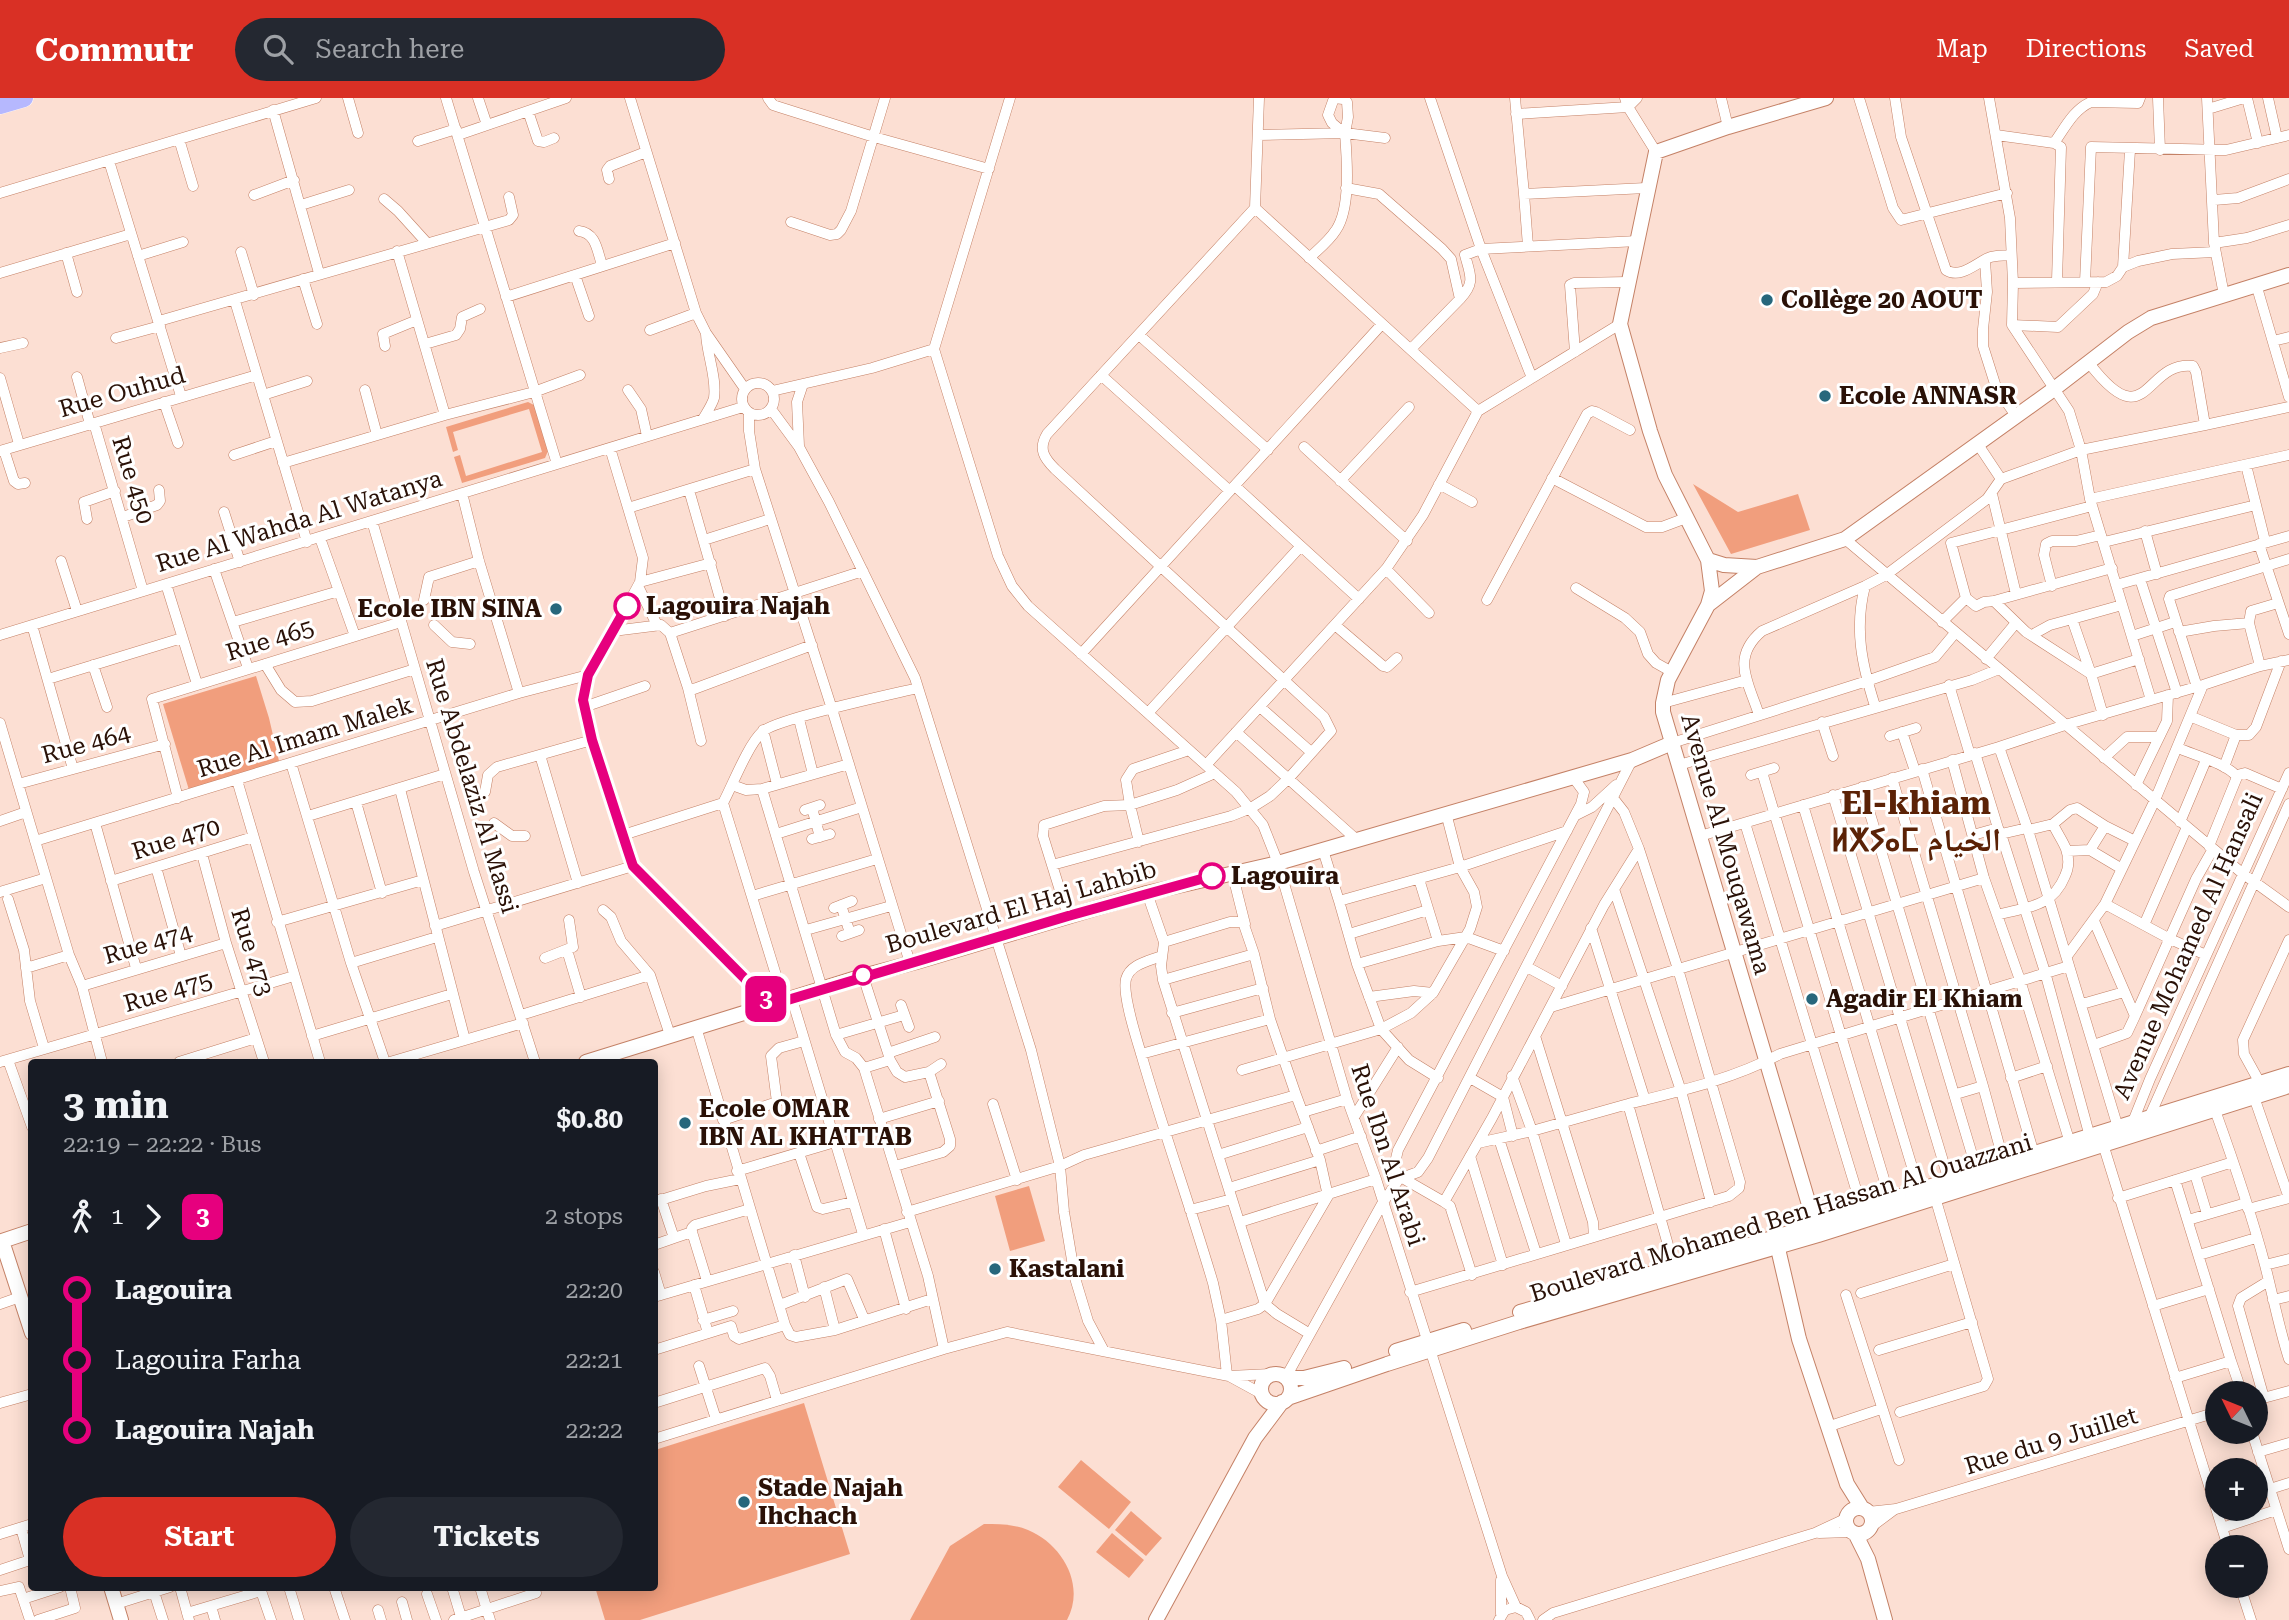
<!DOCTYPE html>
<meta charset="utf-8">
<style>
:root{--surface:#171b24;--page:#242831;--text:#f1f3f6;--muted:#9ea1a6;--accent:#d93025}
body{margin:0;font-family:"Roboto Serif","Noto Naskh Arabic","Noto Sans Tifinagh",serif;background:var(--page);color:var(--text);height:100vh;display:flex;flex-direction:column;font-size:26px;white-space:nowrap}
*{box-sizing:border-box;margin:0}
p{font-size:23px;color:var(--muted)}
.icon{flex:none;width:38px;height:38px;fill:none;stroke:currentColor;stroke-width:2;stroke-linecap:round;stroke-linejoin:round}
.map{position:relative;flex:1;overflow:hidden}
.panel{position:absolute;left:28px;top:961px;width:630px;height:532px;display:flex;flex-direction:column;background:var(--surface);border-radius:7px;box-shadow:0 4px 18px #0003}
.panel>*{flex:none}
.badge{padding:0 14px;border-radius:10px;font-size:24px;line-height:46px}
.needle{width:46px;rotate:313deg}
.tools{position:absolute;left:2205px;top:1283px;display:grid;gap:14px}
.tools a{display:grid;place-items:center;width:63px;height:63px;border-radius:50%;background:var(--surface);box-shadow:0 4px 18px #0003;font-size:35px}
.map>.badge{position:absolute;translate:-50% -50%;box-shadow:0 0 0 4px #fff}
.legs{display:flex;align-items:center;gap:10px;height:77px;padding:0 35px;font-size:23px}
.legs p{margin-inline-start:auto}
.headline{display:flex;align-items:center;justify-content:space-between;height:119px;padding:0 35px}
h1{font-size:38px;font-weight:700;line-height:52px}
.action{display:flex;gap:14px;margin-top:auto;padding:14px 35px}
.action a{flex:1;height:80px;border-radius:42px;background:var(--accent);color:#fff;font-size:28px;font-weight:700;line-height:80px;text-align:center}
.action a+a{background:var(--page);color:var(--text)}
ul{padding:0 35px;list-style:none}
li{display:flex;align-items:center;gap:24px;height:70px;font-size:26px}
li i{display:grid;place-items:center;width:10px;height:100%;margin:0 9px;background:currentColor}
li i::after{content:'';width:18px;height:18px;margin:-9px;border:5px solid;border-radius:50%;background:var(--surface)}
li p{margin-inline-start:auto}
li:first-child i{background:linear-gradient(#0000 50%,currentColor 0)}
li:last-child i{background:linear-gradient(currentColor 50%,#0000 0)}
header{display:flex;align-items:center;gap:42px;box-sizing:border-box;height:98px;padding:0 35px;background:var(--accent);color:#fff}
header strong{font-size:33px}
nav{display:flex;gap:38px;margin-inline-start:auto;font-size:24px}
.search{width:490px;height:63px;background:var(--page);display:flex;align-items:center;gap:18px;box-sizing:border-box;padding:0 24px;border-radius:38px;color:var(--muted);font-size:26px}
.map>svg:first-child{display:block}
</style>
<header>
<strong>Commutr</strong>
<div class="search"><svg class="icon" aria-label="search" viewBox="0 0 24 24"><circle cx="10" cy="10" r="6"/><path d="M15 15l6 6"/></svg>Search here</div>
<nav><a>Map</a><a>Directions</a><a>Saved</a></nav>
</header>
<div class="map">
<svg width="2289" height="1522" viewBox="0 0 2289 1522">
<rect width="100%" height="100%" fill="#fcdfd3"/>
<path fill="#f19e7d" d="M528,304L534,307L548,353L545,360L462,385L454,359L460,357L466,378L542,354L529,311L453,334L458,352L453,354L446,329Z
M1693,386L1738,414L1798,396L1810,432L1731,456Z
M256,578L269,620L279,663L189,692L163,606Z
M1029,1088L1045,1143L1010,1153L995,1098Z
M804,1305L850,1456L640,1522H605L595,1489H654L655,1352Z
M1081,1362L1131,1404L1109,1431L1058,1389Z
M1131,1413L1162,1440L1146,1458L1115,1432Z
M984,1426C999,1426 1014,1426 1028,1432C1062,1446 1086,1487 1067,1522H910L950,1448Z
M1112,1435L1144,1462L1129,1480L1096,1454Z"/>
<g fill="none" stroke-linecap="round" stroke-linejoin="round">
<defs>
<path id="street" d="M348,0L358,35
M446,0L557,366
M478,0L487,27
M630,0L696,215L706,235L745,291
M768,0L773,7L779,9L874,39L989,71
M1010,0L934,251L998,458L1012,488L1028,508L1236,694L1263,727L1278,765L1347,1001L1376,1081L1502,1478L1516,1509
M1430,0L1481,151L1532,280
M1515,0L1524,96L1646,90
M1625,0L1628,9L1656,54
M1721,0L1728,29
M1859,0L1893,110L1901,122L2007,95
M1895,0L1901,39L1946,172C1960,181 1975,166 1988,160C1995,157 2003,158 2011,157
M1989,0L2010,120L2013,185L2012,227L2069,313L2081,352L2090,401L2151,602
M2158,0L2160,52
M2207,0L2214,145L2224,197
M2247,0L2258,45
M2268,0L2277,40
M2208,11L2244,0
M273,12L319,175
M528,13L538,43L544,44L554,40
M1516,16L1628,9L1637,0
M1344,35L1332,25L1328,17L1334,0L1343,1L1347,4L1348,19L1345,35L1385,40
M458,37L566,0
M1258,37L1345,35C1347,61 1351,110 1336,132C1329,143 1319,151 1309,160
M1996,37L2054,45L2061,49L2057,183
M179,41L193,88
M418,43L456,31
M2054,45C2065,30 2073,12 2091,4L2138,5L2140,0
M109,63L181,298
M609,81L607,72L610,68L646,54
M1346,90L1379,96L1442,151L1451,161L1460,201L1411,251
M0,95L316,0
M1524,96L1528,148
M254,97L294,82
M384,101L398,113L427,145
M2214,102L2238,100L2289,81
M301,107L349,92
M1255,110L1478,313
M791,124L830,137L837,136L841,132L851,113L885,0
M579,133C596,135 597,152 602,167
M2214,145L2247,140L2289,127
M397,153L445,317
M241,154L254,197
M66,155L77,194
M138,158L183,144
M1985,162L1987,194L1983,231V248L1996,289L2016,318
M2123,169L2130,52
M0,175L131,136
M575,177L589,218
M303,181L317,226
M2085,184L2091,49L2226,52L2289,37
M2013,185L2106,184L2117,178L2123,169L2138,163L2172,156L2215,154
M2256,186L2289,299
M506,199L675,145
M1460,201C1476,184 1470,177 1465,157L1481,151L1638,143
M235,203L307,444
M159,223L509,122L513,117L509,99
M2012,227L2058,229L2093,196L2098,184
M650,232L696,215
M1139,237L1268,352
M116,240L160,228
M2273,243L2289,239
M425,246L456,237L460,231L462,219L480,211
M385,248L383,236L417,222
M0,250L23,245
M1575,254L1570,187L1574,185L1628,184
M1101,277L1230,393
M77,279L90,326
M0,280L19,346
M742 301a16 16 0 1 1 32 0a16 16 0 1 1-32 0Z
M365,292L377,337
M628,292L641,311L647,338
M772,293L872,270L934,251
M263,297L307,283
M164,304L178,345
M771,311L799,349L829,404L915,580L1031,952L1060,1068L1064,1114L1075,1180L1088,1223L1104,1253
M749,316V333L755,371L832,611L910,865
M703,321C707,314 712,307 714,300C717,280 707,257 706,236
M94,325L143,493
M2205,327L2289,309
M1977,345L2001,381
M799,348L797,304L803,286
M1304,349L1407,443
M610,350L643,460L640,484L586,584L583,602L592,642L633,768L771,907
M4,352L14,383L18,386L25,385
M0,353L257,277
M234,357L276,343
M283,365L445,317L534,294L580,277
M2246,367L2265,443
M1552,380L1646,429H1662L1686,420
M1340,383L1409,309
M1439,386L1472,404
M1235,388L1359,501
M689,392L725,518
M462,395L479,463L519,595
M1992,396L2016,496
M2090,401L2289,357
M628,410L755,371
M224,414L240,464
M123,419L157,407L160,403L159,392
M87,421L84,404L115,393
M372,423L474,774L535,964
M2145,433L2157,476
M320,440L355,538
M1845,441L2242,775L2289,809
M704,442L770,421
M2104,444L2256,407
M2259,446L2289,536
M61,463L77,513
M214,471L248,570
M1386,471L1429,515
M2140,481L2177,595
M640,484L711,465
M166,486L197,586
M2116,487L2289,438
M638,488L657,527
M1865,488C1854,531 1862,567 1875,608
M2052,488L2044,457L2046,446L2052,443H2076L2101,437
M1576,490L1625,520L1640,534L1648,556L1656,565L1672,574
M1966,500L1976,508L1984,504L1994,503
M424,502L429,479L479,463
M1487,502L1587,316L1592,313L1596,314L1630,332
M2122,507L2072,521L2091,576L2139,561
M233,524L339,493
M1942,524L1966,500L1951,445L2092,408
M2249,525L2251,513L2278,505
M32,527L73,671
M434,527L452,544L470,546
M1335,527L1383,568L1387,569L1397,560
M613,533L661,527L670,535L863,473
M2179,534L2214,528L2249,525L2260,568
M670,535L688,590L694,591L812,547
M0,537L743,309
M2032,537L2050,527L2072,521
M2132,538L2175,524
M1081,556L1382,226
M1986,561L2015,526
M265,566L281,592L295,604L312,603L415,571
M93,567L107,609
M48,581L182,540
M1949,587L1970,657
M2197,589L2169,501L2170,498L2289,461
M688,590L701,643
M1663,605L1747,582
M584,609L645,588
M1260,609L1311,654
M1148,615L1300,449
M1759,617C1749,585 1730,560 1762,533L1865,488L1886,477L1987,401L2001,381L2081,352L2205,327L2196,274L2193,268C2144,262 2148,342 2089,265
M2103,617L2091,576L2026,534L1994,503L2112,470
M2192,619L2236,637
M799,621L813,676
M1822,624L1833,658
M0,625L69,857L82,888L102,964
M763,632L777,686
M1236,634L1357,742
M1902,634L1915,673
M1890,638L1916,630
M1672,645L1867,583L1935,559L1955,535
M1999,649L2028,732L2119,1033
M2178,650C2194,657 2228,666 2237,679L2209,748
M1189,652L1133,671L1126,682L1130,707L1177,692L1215,675
M1975,655L1998,730
M540,657L578,785
M2104,660L2127,639H2159
M1952,662L1984,780L2020,882L2070,1045
M291,665L351,865L385,964
M849,666L762,691L836,937L845,954L856,960L864,970L928,1178L944,1251L1007,1234L1229,1278L1271,1276
M1206,667L1386,471L1423,417L1478,313L1620,226
M1679,667L1972,582L1999,571
M2224,669L2236,637H2249L2256,629L2281,563
M1922,671L2034,1056
M1762,674L1890,1101
M1751,677L1774,670
M2237,677L2245,675L2282,691
M1892,680L1983,988L2004,1065
M237,682L320,964
M18,686L165,646
M732,687L746,692L762,691
M2136,687L2167,623L2168,597
M1862,689L1977,1073
M400,691L465,942
M485,694L488,677L497,669L592,642
M1833,697L1949,1083
M178,700L152,601L401,524
M356,704L382,795
M723,705L784,903
M1803,707L1919,1092
M812,710L820,739
M805,712L820,707
M1576,717L1592,709L1616,687
M308,718L445,676
M0,723L26,714
M2180,724L2206,662
M95,725L136,870
M494,725L512,738H525
M1745,725L1862,1111
M2028,732L2053,726L2070,712L2077,710L2105,728L2135,743
M776,736L862,709
M2001,736L2045,874L2090,1039
M623,737L723,705C733,686 748,647 762,634C775,621 893,596 918,590
M1973,737L1998,730L2001,736L2027,730
M1700,738L1999,649L2065,627L2203,587L2260,568L2289,562
M812,741L830,736
M35,743L519,595L588,577
M1323,752L1339,803
M2090,752L2122,771
M2067,753L2090,752L2105,728
M202,756L226,845L264,964
M1052,767L1231,718L1251,710L1270,698L1289,680L1331,633L1324,619L1055,371C1044,360 1038,351 1047,336L1255,110L1259,0
M156,769L181,858
M1232,774L1245,826
M111,783L253,739
M1614,791L1681,993L1711,1104
M0,794L46,780
M1147,795L1164,844L1161,868L1163,882
M752,798L877,761
M8,801L24,852L30,903L44,950
M2105,806L2170,841L2206,857
M841,807L850,835
M834,810L852,803
M603,812L611,819L621,843L650,877L670,937
M1997,817C2026,809 2052,810 2065,778C2069,770 2069,760 2066,751C2063,743 2057,735 2053,726
M1068,818L1043,738L1044,727L1104,708L1130,707L1139,744
M2094,823L2135,918L2127,935L2094,947
M277,824L423,782
M2144,827L2187,729
M435,828L633,768
M1591,830L1645,1002
M806,832L891,808
M1349,836L1428,812
M842,838L859,832
M1438,843L1466,839L1504,853
M567,852L581,899
M1254,856L1163,882L1265,1206L1277,1216L1310,1236
M1161,858C1149,863 1130,866 1126,881C1122,897 1137,942 1142,959C1164,1035 1191,1110 1213,1185L1221,1222L1227,1277
M2067,858L2105,806L2155,702L2203,587
M545,860L573,849L569,822
M351,865L437,839
M1357,866L1438,843L1419,781
M1527,869L1562,888
M26,870L69,857
M863,878L888,955
M82,888L226,845
M1369,899L1414,893L1433,895L1470,831L1477,809L1474,794L1460,769L1446,715
M792,901L863,1136
M2082,906L2124,894
M901,907L909,929
M1551,909L1984,780
M1172,915L1263,890
M521,917L650,877
M2135,918L2196,781L2213,751
M1270,921L1296,997
M836,937L904,917
M312,938L452,896
M1141,956L1270,921L1254,856L1243,824H1230L1164,844
M8,962L32,1029
M890,962L897,974L905,979L929,974
M0,964L294,878
M179,964L256,940
M390,964L523,925
M864,970L890,962L888,955L935,939
M1242,972L1381,931L1411,915L1433,895
M1512,978L1532,1033L1566,1146
M1438,980L1409,962L1381,931L1357,866L1339,803L1460,769L1567,733
M1470,980L1503,999L1513,1038
M2011,980L2047,968
M2260,985L2244,956L2243,942L2289,842
M1956,996L1983,988
M2254,999L2289,1100
M993,1006L1017,1082
M2215,1012C2233,1062 2251,1114 2265,1167C2273,1198 2279,1230 2289,1261
M1303,1014L1347,1001
M1354,1019L1398,949
M879,1021L939,1003
M723,1022L777,1004L771,958L779,950L804,943
M2148,1022L2289,706
M2132,1026L2150,981L2289,675
M1499,1041L1536,1155
M1478,1045L1532,1033L1628,1006
M2103,1046L2228,1449
M1316,1053L1361,1038
M799,1055L817,1109L823,1111L852,1104
M1218,1057L1308,1029
M1470,1058L1503,1167
M895,1068L943,1054L950,1048V1041L929,974L941,966
M737,1073L835,1044
M2195,1076L2207,1116
M1399,1081L1394,1069L1398,1052L1581,706L1584,694L1573,679
M1404,1081L1444,1104
M2175,1082L2231,1263
M1229,1090L1320,1062
M2118,1100L2233,1064
M661,1101L674,1140L692,1134V1130L695,1127L750,1111
M654,1104L706,1088L740,1081
M2248,1111L2289,1100
M1190,1112L1232,1101
M907,1114L1060,1068L1084,1057L1296,997L1320,1062L1328,1098L1265,1206L1258,1211L1221,1222
M2188,1122L2246,1105
M1240,1124L1376,1081
M884,1131L906,1211
M692,1134L707,1183
M1594,1139L1729,1098L1739,1090L1740,1084L1678,871L1639,751
M654,1147L674,1140
M794,1157L805,1199
M2199,1157L2256,1140
M2265,1167L2289,1161
M1674,1168L1628,1006C1680,993 1733,981 1780,956L2069,868
M654,1174L661,1197
M1472,1177L1450,1108L1444,1104L1492,1020L1604,807L1639,751L1624,714L1613,700
M694,1187L708,1235
M824,1189L835,1232
M1410,1194L1594,1139L1593,1124L1535,938
M1861,1195L1954,1166
M1846,1197L1899,1362
M654,1199L910,1124
M2273,1202L2289,1198
M0,1206L20,1199
M780,1207L847,1181L864,1221
M2153,1208L2209,1191
M703,1222L733,1213
M785,1227L790,1237L796,1239L835,1232L932,1201
M654,1252L731,1228L734,1238L739,1241L785,1227L696,929
M1879,1252L1972,1224
M699,1268L716,1321
M1229,1278L1262,1296
M1286,1279L1382,1106L1399,1081L1418,1074L1428,1060L1632,662
M2175,1280L2231,1263L2242,1295
M2264,1300L2238,1208L2241,1200L2267,1184
M2256,1302L2289,1293
M0,1305L32,1296
M654,1305L765,1270L770,1278L777,1302
M1900,1314L1984,1288L1988,1281L1935,1099
M1827,1329L1881,1311
M2252,1334L2289,1451
M654,1341L944,1251
M2258,1354L2289,1345
M2270,1391L2289,1385
M1868,1414L1896,1411L2217,1314
M1871,1429L1895,1411
M2222,1430L2276,1412
M1819,1435L1850,1434
M0,1436L32,1426
M0,1472L30,1462L21,1430
M2240,1488L2251,1522
M180,1489L189,1522
M289,1489L299,1522
M334,1489L345,1522
M452,1489L462,1522
M480,1489L490,1522
M260,1490L271,1522
M0,1493L19,1489L30,1522
M154,1494L163,1522
M427,1496L436,1522
M23,1501L60,1489
M402,1504L407,1522
M116,1506L170,1489
M211,1508L215,1522
M378,1512L381,1522
M187,1515L261,1493
M1501,1516V1482
M38,1522L75,1510L70,1489
M454,1522L536,1495
M1499,1522L1505,1512L1516,1509L1526,1514L1530,1522
M1543,1522L1553,1515L1815,1435L1845,1421"/>
<path id="secondary" d="M1708,462L1724,467L1757,469L1845,441L2054,291L2128,234L2151,220L2289,177
M1708,507L1757,469
M586,964L863,878L916,864L1147,795L1278,765L1632,662L1672,645
M32,1133L2,1143L32,1235
M1818,1137L1663,614V605L1668,582L1708,507L1712,493L1708,462L1665,377L1650,333L1620,226L1656,54L1728,29L1826,0
M1776,1142L1799,1241L1847,1386L1862,1410
M1520,1214L1776,1139L1977,1073L2289,976
M1396,1253L1464,1232
M1261 1291a15 15 0 1 1 30 0a15 15 0 1 1-30 0Z
M1287,1280H1304L1344,1270
M1288,1300L1387,1266L1519,1224L1818,1137L2289,988
M1846 1423a13 13 0 1 1 26 0a13 13 0 1 1-26 0Z
M1856,1437L1868,1461L1885,1522
M111,1489L121,1522
M1156,1522L1255,1340L1282,1304"/>
<path id="highway" d="M0,7L24,0"/>
</defs>
<use href="#street" stroke="#c48166" stroke-width="11"/>
<use href="#secondary" stroke="#c48166" stroke-width="16"/>
<use href="#highway" stroke="#fff" stroke-width="19"/>
<use href="#street" stroke="#fff" stroke-width="10"/>
<use href="#secondary" stroke="#fff" stroke-width="14"/>
<use href="#highway" stroke="#b6b8fe" stroke-width="18"/>
</g>
<g fill="none" stroke-linecap="round" stroke-linejoin="round">
<defs>
<path id="line-1" d="M627,508L588,577L583,602L592,642L628,753L633,768L771,907L1068,818L1212,778"/>
</defs>
<use href="#line-1" stroke="#fff" stroke-width="16"/>
<use href="#line-1" stroke="#e6007e" stroke-width="10"/>
</g>
<g fill="#27677c" stroke="#fff" stroke-width="2.5">
<circle cx="1767" cy="202" r="7"/>
<circle cx="1825" cy="298" r="7"/>
<circle cx="556" cy="511" r="7"/>
<circle cx="1812" cy="901" r="7"/>
<circle cx="685" cy="1025" r="7"/>
<circle cx="995" cy="1171" r="7"/>
<circle cx="744" cy="1404" r="7"/>
</g>
<g fill="#fff" stroke="#e6007e" stroke-width="3.5">
<circle cx="627" cy="508" r="12"/>
<circle cx="1212" cy="778" r="12"/>
<circle cx="863" cy="877" r="9"/>
</g>
<g text-anchor="middle" stroke-width="6" stroke-linejoin="round" paint-order="stroke">
<g font-size="24" font-weight="bold" fill="#2a1107" stroke="#fff" text-anchor="start">
<text x="1781" y="210">Collège 20 AOUT</text>
<text x="1839" y="306">Ecole ANNASR</text>
<text x="542" y="519" text-anchor="end">Ecole IBN SINA</text>
<text x="1826" y="909">Agadir El Khiam</text>
<text x="699" y="1019">Ecole OMAR<tspan x="699" dy="28">IBN AL KHATTAB</tspan></text>
<text x="1009" y="1179">Kastalani</text>
<text x="758" y="1398">Stade Najah<tspan x="758" dy="28">Ihchach</tspan></text>
</g>
<g font-size="24" fill="#2a1107" stroke="#fff">
<text transform="translate(122 294) rotate(-16)" y="8">Rue Ouhud</text>
<text transform="translate(133 382) rotate(73)" y="8">Rue 450</text>
<text transform="translate(299 423) rotate(-17)" y="8">Rue Al Wahda Al Watanya</text>
<text transform="translate(270 542) rotate(-17)" y="8">Rue 465</text>
<text transform="translate(305 639) rotate(-17)" y="8">Rue Al Imam Malek</text>
<text transform="translate(86 646) rotate(-15)" y="8">Rue 464</text>
<text transform="translate(472 688) rotate(73)" y="8">Rue Abdelaziz Al Massi</text>
<text transform="translate(176 741) rotate(-17)" y="8">Rue 470</text>
<text transform="translate(1726 746) rotate(74)" y="8">Avenue Al Mouqawama</text>
<text transform="translate(1021 809) rotate(-16)" y="8">Boulevard El Haj Lahbib</text>
<text transform="translate(148 846) rotate(-16)" y="8">Rue 474</text>
<text transform="translate(2188 848) rotate(-66)" y="8">Avenue Mohamed Al Hansali</text>
<text transform="translate(252 854) rotate(73)" y="8">Rue 473</text>
<text transform="translate(168 894) rotate(-16)" y="8">Rue 475</text>
<text transform="translate(1388 1057) rotate(72)" y="8">Rue Ibn Al Arabi</text>
<text transform="translate(1781 1120) rotate(-17)" y="8">Boulevard Mohamed Ben Hassan Al Ouazzani</text>
<text transform="translate(2051 1343) rotate(-17)" y="8">Rue du 9 Juillet</text>
</g>
<g font-size="24" font-weight="bold" fill="#2a1107" stroke="#fff" text-anchor="start">
<text x="646" y="516">Lagouira Najah</text>
<text x="1231" y="786">Lagouira</text>
</g>
<g font-size="32" font-weight="bold" fill="#5b2206" stroke="#fff">
<text x="1916" y="716">El-khiam<tspan x="1916" dy="37">ⵍⵅⵢⴰⵎ الخيام</tspan></text>
</g>
</g>
</svg>
<div class="tools">
<a><svg class="needle" viewBox="-14 -14 28 28"><path d="M0-13l5 13h-10z" fill="#e53935"/><path d="M0 13l5-13h-10z" fill="#9ea1a6"/></svg></a>
<a>+</a>
<a>−</a>
</div>
<b class="badge" style="left:766px;top:901px;background:#e6007e;color:#fff">3</b>
<section class="panel">
<div class="headline"><div><h1>3 min</h1><p>22:19 – 22:22 · Bus</p></div><b>$0.80</b></div>
<div class="legs"><svg class="icon" aria-label="walk" viewBox="0 0 24 24"><circle cx="13" cy="4" r="2"/><path d="M13 8l-2 6 4 7M11 14l-3 7M7 12l3-4h3l4 4"/></svg>1<svg class="icon" aria-label="forward" viewBox="0 0 24 24"><path d="M9 5l7 7-7 7"/></svg><b class="badge" style="background:#e6007e;color:#fff">3</b><p>2 stops</p></div>
<ul>
<li><i style="color:#e6007e"></i><b>Lagouira</b><p>22:20</p></li>
<li><i style="color:#e6007e"></i><span>Lagouira Farha</span><p>22:21</p></li>
<li><i style="color:#e6007e"></i><b>Lagouira Najah</b><p>22:22</p></li>
</ul>
<div class="action"><a>Start</a><a>Tickets</a></div>
</section>
</div>
